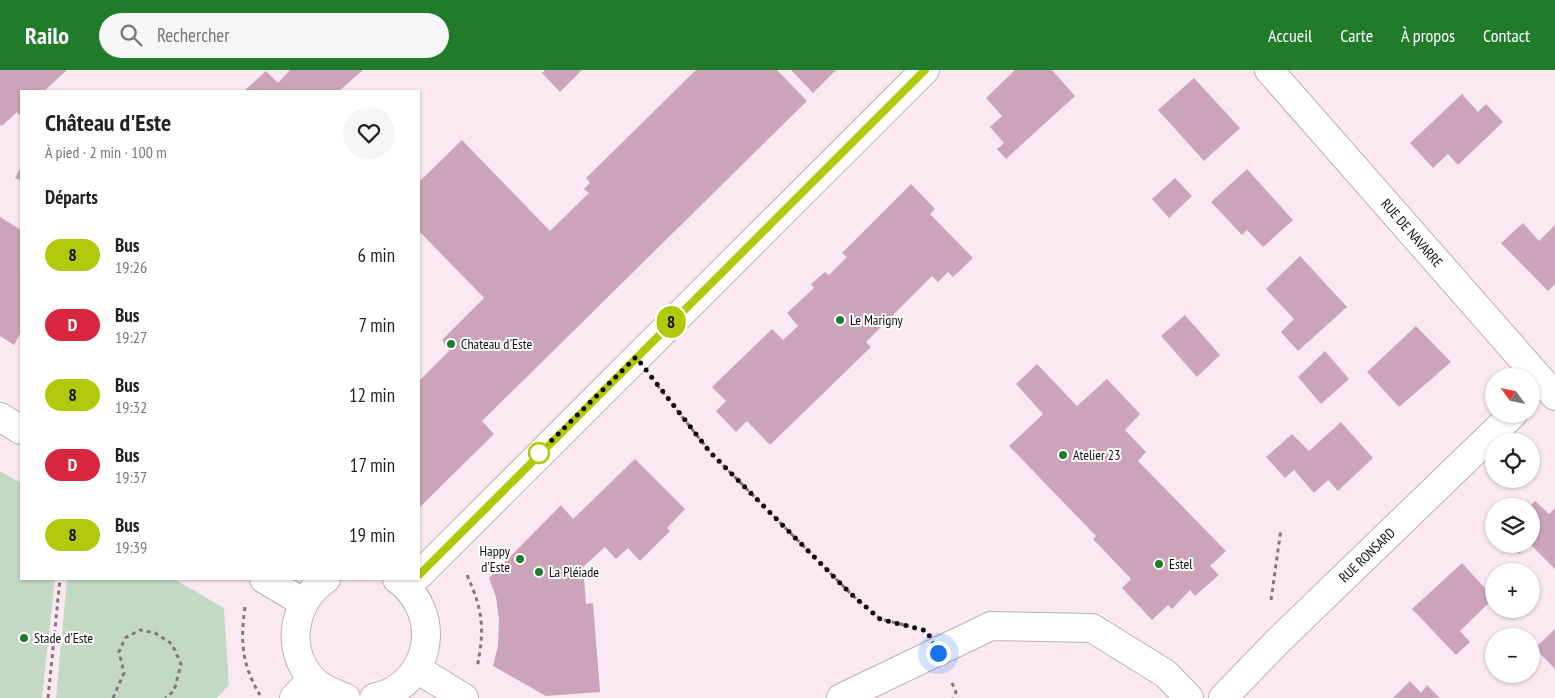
<!DOCTYPE html>
<html lang="fr">
<meta charset="utf-8">
<style>
:root{--surface:#fff;--page:#f6f6f6;--text:#222;--muted:#767676;--accent:#207b2b}
body{margin:0;font-family:"PT Sans Narrow",sans-serif;background:var(--page);color:var(--text);height:100vh;display:flex;flex-direction:column;font-size:19px;white-space:nowrap}
*{box-sizing:border-box;margin:0}
p{font-size:16px;color:var(--muted)}
.icon{flex:none;width:28px;height:28px;fill:none;stroke:currentColor;stroke-width:2;stroke-linecap:round;stroke-linejoin:round}
.map{position:relative;flex:1;overflow:hidden}
.drawer{position:absolute;left:20px;top:20px;width:400px;height:490px;display:flex;flex-direction:column;background:var(--surface);border-radius:0px;box-shadow:0 1px 4px #0004}
.drawer>*{flex:none}
.badge{padding:0 10px;border-radius:16px;font-size:18px;line-height:32px}
.needle{width:32px;rotate:303deg}
.controls{position:absolute;left:1485px;top:298px;display:grid;gap:10px}
.controls a{display:grid;place-items:center;width:55px;height:55px;border-radius:50%;background:var(--surface);box-shadow:0 1px 4px #0004;font-size:25px}
.you{position:absolute;width:25px;height:25px;margin:-12px;border:4px solid #fff;border-radius:50%;background:#1a73e8;box-shadow:0 0 0 8px #1a73e833}
.map>.badge{position:absolute;translate:-50% -50%;box-shadow:0 0 0 2px #fff}
h2{padding:0 25px;font-size:19px;line-height:45px}
.round{display:grid;place-items:center;flex:none;width:52px;height:52px;border-radius:26px;background:var(--page)}
.summary{display:flex;align-items:center;justify-content:space-between;height:85px;padding:0 25px}
h1{font-size:24px;font-weight:700;line-height:38px}
ul{padding:0;list-style:none}
li{display:flex;align-items:center;gap:15px;height:70px;padding:0 25px}
li div{flex:1}
li b{display:block;font-size:19px}
li em{font-style:normal}
li .badge{min-width:55px;font-weight:700;text-align:center}
header{display:flex;align-items:center;gap:30px;box-sizing:border-box;height:70px;padding:0 25px;background:var(--accent);color:#fff}
header strong{font-size:24px}
nav{display:flex;gap:28px;margin-inline-start:auto;font-size:18px}
.search{width:350px;height:45px;background:var(--page);display:flex;align-items:center;gap:12px;box-sizing:border-box;padding:0 18px;border-radius:28px;color:var(--muted);font-size:19px}
.map>svg:first-child{display:block}
</style>
<header>
<strong>Railo</strong>
<div class="search"><svg class="icon" aria-label="search" viewBox="0 0 24 24"><circle cx="10" cy="10" r="6"/><path d="M15 15l6 6"/></svg>Rechercher</div>
<nav><a>Accueil</a><a>Carte</a><a>À propos</a><a>Contact</a></nav>
</header>
<div class="map">
<svg width="1555" height="628" viewBox="0 0 1555 628">
<rect width="100%" height="100%" fill="#fbe9f2"/>
<path fill="#c4d9c3" d="M0,401L21,413V509H55L42,628H0Z
M67,509H174L224,538L229,615L217,628H56Z"/>
<path fill="#cca4b9" d="M0,0H67L44,21H21V43L19,45L17,42L2,56L0,55Z
M290,0H363L339,21H244L266,1L278,13Z
M545,0H582L560,22L542,3Z
M696,0H777L807,31L482,351L494,364L419,438V311L449,281L442,270L484,228L419,161V112L462,70L550,161L589,123L584,119L590,113L586,108Z
M791,0H836L813,23Z
M1015,0H1052L1075,26L1006,89L997,79L1004,73L990,57L1002,46L986,28Z
M1194,8L1240,58L1204,91L1158,40Z
M1462,24L1478,42L1486,34L1503,52L1458,95L1448,84L1433,98L1410,73Z
M21,97V111L15,108Z
M1247,99L1293,150L1263,177L1247,160L1242,165L1211,132Z
M1175,108L1192,126L1169,148L1152,129Z
M911,114L935,139L930,144L973,188L953,207L948,202L938,212L932,206L866,272L871,277L770,375L747,351L736,362L716,341L726,331L712,317L772,259L783,270L798,256L787,243L814,218L811,214L825,202L829,205L847,187L842,183Z
M0,147L21,160V262L14,275L0,266Z
M1523,153L1539,171L1555,155V214L1548,221L1501,173Z
M1300,186L1347,237L1298,281L1281,262L1294,249L1266,219Z
M1185,245L1220,285L1197,307L1161,266Z
M1416,256L1451,292L1399,337L1367,302Z
M1325,281L1349,309L1321,334L1298,307Z
M1037,294L1077,336L1107,309L1140,344L1125,360L1146,382L1138,391L1226,481L1210,496L1219,505L1195,526L1190,520L1172,539L1168,535L1152,550L1122,518L1131,509L1093,469L1096,466L1009,376L1043,344L1016,314Z
M1341,352L1373,388L1338,421L1328,410L1314,423L1294,400L1285,408L1266,387L1292,364L1309,381Z
M635,389L685,439L667,458L670,461L640,491L628,478L616,489L605,477L583,497L586,534L593,533L600,622L546,626L493,596L498,575L499,550L496,527L489,508L561,435L573,449Z
M1535,431L1549,444L1555,438V499L1530,474V436Z
M1509,474H1529L1519,484Z
M1462,493L1494,528L1460,561L1470,572L1456,585L1412,539Z
M1555,559V599L1535,578Z
M1410,611L1421,623L1427,615L1440,628H1393Z"/>
<g fill="none" stroke-linecap="round" stroke-linejoin="round">
<defs>
<path id="minor" d="M1269,0L1555,326
M0,347L21,360
M264,509L303,532
M417,599L464,628
M841,628L991,556L1092,558L1166,604L1189,628
M1223,628L1277,572L1513,344"/>
<path id="tertiary" d="M419,505L925,0
M326,509C294,531 284,578 312,609C321,619 334,623 346,628
M294,628L312,609
M374,628C432,615 444,543 397,509"/>
</defs>
<use href="#minor" stroke="#bfaeb7" stroke-width="30"/>
<use href="#tertiary" stroke="#bfaeb7" stroke-width="30"/>
<path stroke="#81767c" stroke-width="3" stroke-dasharray="4 4" stroke-linecap="butt" d="M657,315L710,382L851,524L880,549L909,556
M467,505C483,541 485,558 477,598
M1271,530L1281,459
M245,537C240,572 242,595 260,625
M952,613L956,622L953,628
M48,628L60,509
M113,628L124,603L119,582L125,568L140,560L155,563L172,574L181,594L174,621L165,628"/>
<use href="#minor" stroke="#fff" stroke-width="28"/>
<use href="#tertiary" stroke="#fff" stroke-width="28"/>
</g>
<g fill="none" stroke-linecap="round" stroke-linejoin="round">
<defs>
<path id="line" d="M419,505L925,0"/>
</defs>
<use href="#line" stroke="#fff" stroke-width="11"/>
<use href="#line" stroke="#afca0b" stroke-width="8"/>
<path stroke="#110c0f" stroke-width="5" stroke-dasharray="0 9" d="M539,383L636,287L710,382L851,524L880,549L927,561L938,583"/>
</g>
<g fill="#207b2b" stroke="#fff" stroke-width="2">
<circle cx="840" cy="250" r="5"/>
<circle cx="451" cy="274" r="5"/>
<circle cx="1063" cy="385" r="5"/>
<circle cx="520" cy="489" r="5"/>
<circle cx="1159" cy="494" r="5"/>
<circle cx="539" cy="502" r="5"/>
<circle cx="24" cy="568" r="5"/>
</g>
<circle fill="#fff" stroke="#afca0b" stroke-width="2.5" cx="539" cy="383" r="10"/>
<g text-anchor="middle" stroke-width="4" stroke-linejoin="round" paint-order="stroke">
<g font-size="14" fill="#110c0f" stroke="#fff">
<text transform="translate(1412 163) rotate(49)" y="5">RUE DE NAVARRE</text>
<text transform="translate(1367 485) rotate(-44)" y="5">RUE RONSARD</text>
</g>
<g font-size="14" fill="#110c0f" stroke="#fff" text-anchor="start">
<text x="850" y="255">Le Marigny</text>
<text x="461" y="279">Chateau d'Este</text>
<text x="1073" y="390">Atelier 23</text>
<text x="510" y="486" text-anchor="end">Happy<tspan x="510" dy="16">d'Este</tspan></text>
<text x="1169" y="499">Estel</text>
<text x="549" y="507">La Pléiade</text>
<text x="34" y="573">Stade d'Este</text>
</g>
</g>
</svg>
<div class="controls">
<a><svg class="needle" viewBox="-14 -14 28 28"><path d="M0-13l5 13h-10z" fill="#e53935"/><path d="M0 13l5-13h-10z" fill="#767676"/></svg></a>
<a><svg class="icon" aria-label="locate" viewBox="0 0 24 24"><circle cx="12" cy="12" r="6"/><path d="M12 2v4M12 18v4M2 12h4M18 12h4"/></svg></a>
<a><svg class="icon" aria-label="layers" viewBox="0 0 24 24"><path d="M12 4l9 5-9 5-9-5zM3 14l9 5 9-5"/></svg></a>
<a>+</a>
<a>−</a>
</div>
<div class="you" style="left:938px;top:583px"></div>
<b class="badge" style="left:671px;top:252px;background:#afca0b;color:#111">8</b>
<section class="drawer">
<div class="summary"><div><h1>Château d'Este</h1><p>À pied · 2 min · 100 m</p></div><a class="round"><svg class="icon" aria-label="heart" viewBox="0 0 24 24"><path d="M12 20l-8-8c-3-5 5-10 8-4 3-6 11-1 8 4z"/></svg></a></div>
<h2>Départs</h2>
<ul>
<li><span class="badge" style="background:#afca0b;color:#111">8</span><div><b>Bus</b><p>19:26</p></div><em>6 min</em></li>
<li><span class="badge" style="background:#d7263d;color:#fff">D</span><div><b>Bus</b><p>19:27</p></div><em>7 min</em></li>
<li><span class="badge" style="background:#afca0b;color:#111">8</span><div><b>Bus</b><p>19:32</p></div><em>12 min</em></li>
<li><span class="badge" style="background:#d7263d;color:#fff">D</span><div><b>Bus</b><p>19:37</p></div><em>17 min</em></li>
<li><span class="badge" style="background:#afca0b;color:#111">8</span><div><b>Bus</b><p>19:39</p></div><em>19 min</em></li>
</ul>
</section>
</div>
